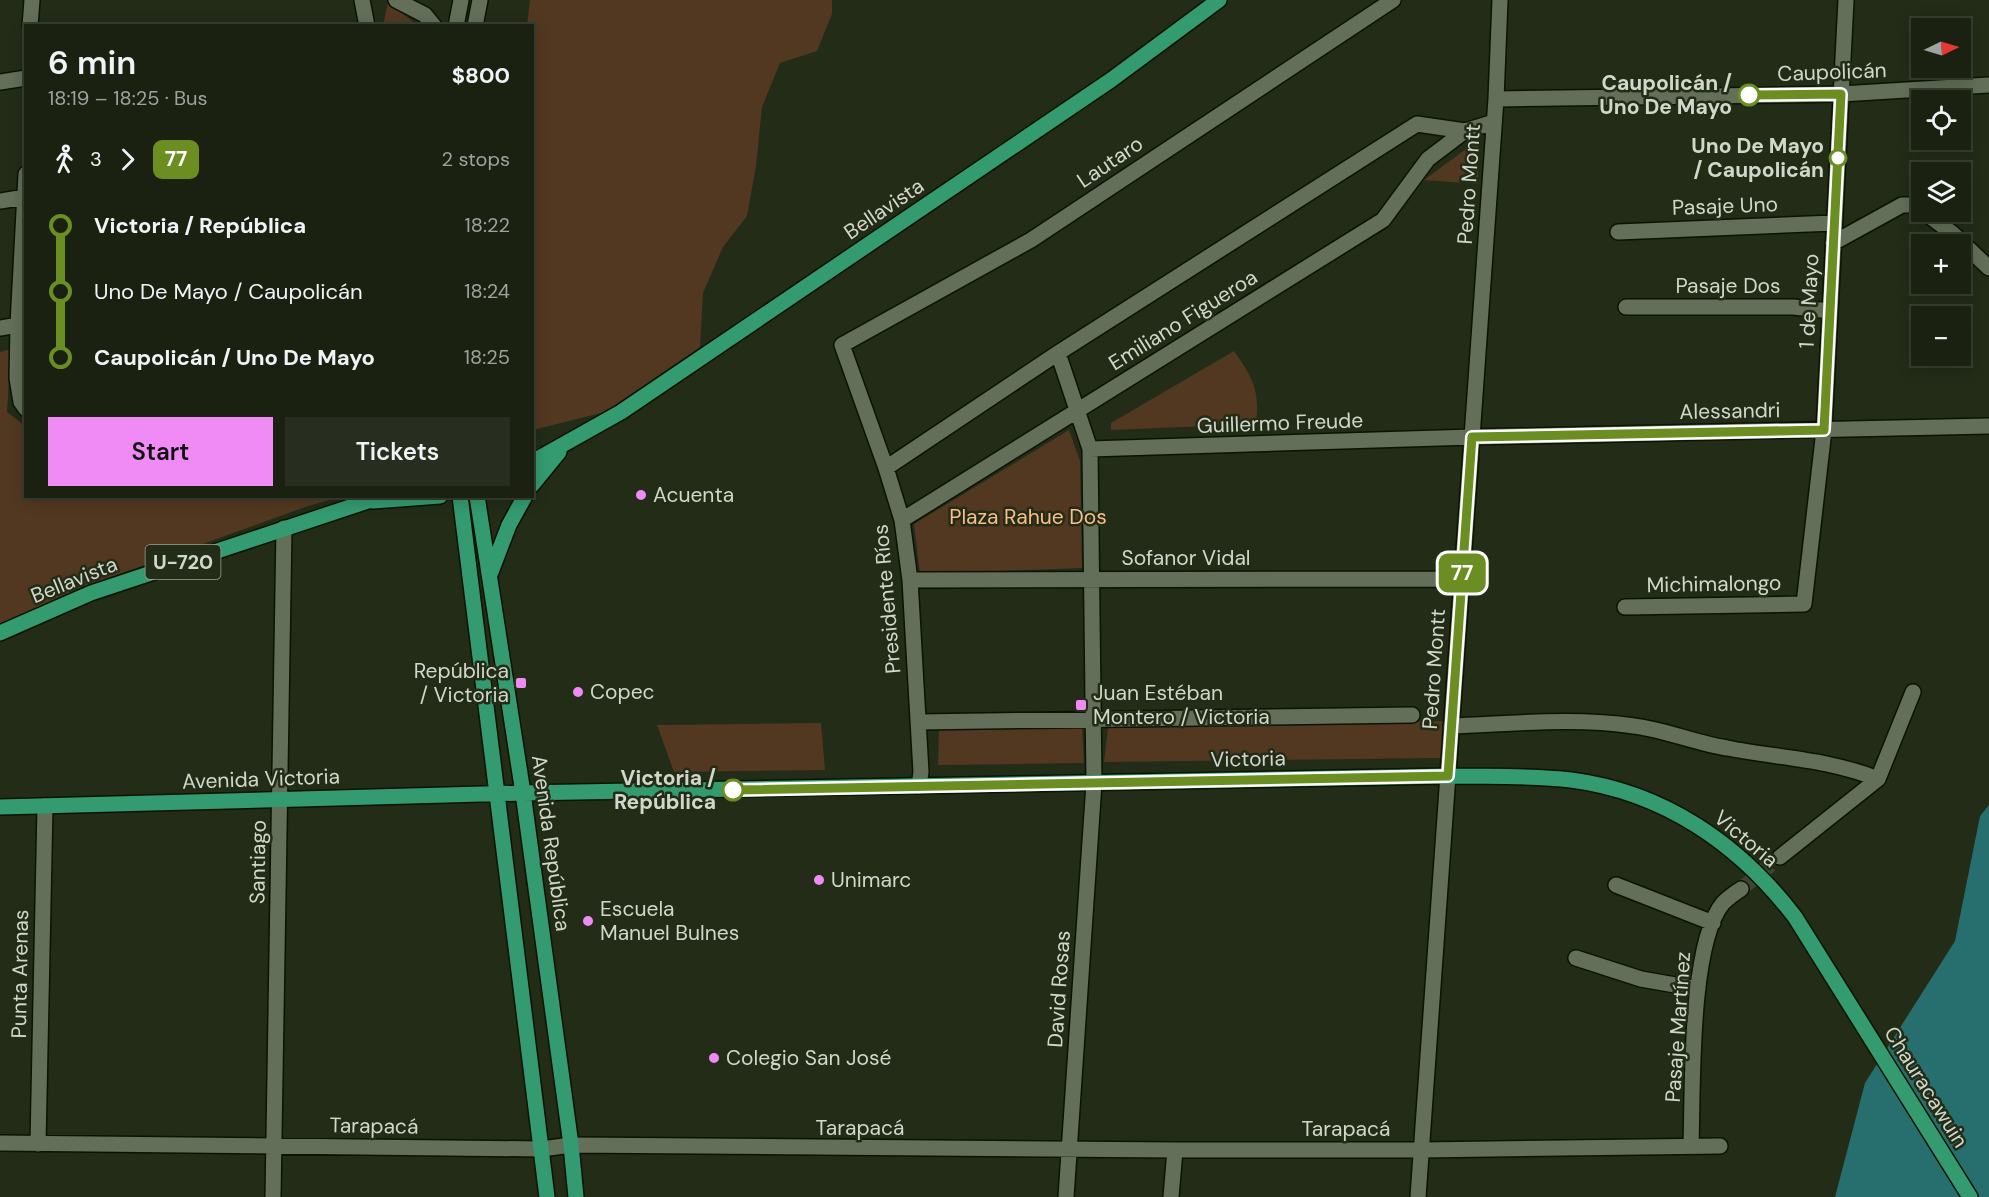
<!DOCTYPE html>
<meta charset="utf-8">
<style>
:root{--surface:#1a2111;--page:#272e1f;--text:#f1f3f6;--muted:#9fa39f;--line:#383e31;--accent:#f08bf5}
body{margin:0;font-family:"DM Sans",sans-serif;background:var(--page);color:var(--text);height:100vh;display:flex;flex-direction:column;font-size:22px;white-space:nowrap}
*{box-sizing:border-box;margin:0}
p{font-size:20px;color:var(--muted)}
.icon{flex:none;width:33px;height:33px;fill:none;stroke:currentColor;stroke-width:2;stroke-linecap:round;stroke-linejoin:round}
.map{position:relative;flex:1;overflow:hidden}
.details{position:absolute;left:24px;top:24px;width:510px;height:474px;display:flex;flex-direction:column;background:var(--surface);border-radius:0px;box-shadow:0 3px 15px #0003,0 0 0 2px var(--line)}
.details>*{flex:none}
.badge{padding:0 12px;border-radius:9px;font-size:21px;line-height:39px}
.needle{width:39px;rotate:85deg}
.buttons{position:absolute;left:1911px;top:18px;display:grid;gap:12px}
.buttons a{display:grid;place-items:center;width:60px;height:60px;border-radius:0px;background:var(--surface);box-shadow:0 3px 15px #0003,0 0 0 2px var(--line);font-size:30px}
.map>.badge{position:absolute;translate:-50% -50%;box-shadow:0 0 0 3px #fff}
.legs{display:flex;align-items:center;gap:9px;height:66px;padding:0 24px;font-size:20px}
.legs p{margin-inline-start:auto}
.headline{display:flex;align-items:center;justify-content:space-between;height:102px;padding:0 24px}
h1{font-size:33px;font-weight:600;line-height:45px}
.primary-button{display:flex;gap:12px;margin-top:auto;padding:12px 24px}
.primary-button a{flex:1;height:69px;border-radius:0px;background:var(--accent);color:#111;font-size:24px;font-weight:600;line-height:69px;text-align:center}
.primary-button a+a{background:var(--page);color:var(--text)}
ul{padding:0 24px;list-style:none}
li{display:flex;align-items:center;gap:21px;height:66px;font-size:22px}
li i{display:grid;place-items:center;width:9px;height:100%;margin:0 8px;background:currentColor}
li i::after{content:'';width:15px;height:15px;margin:-8px;border:4px solid;border-radius:50%;background:var(--surface)}
li p{margin-inline-start:auto}
li:first-child i{background:linear-gradient(#0000 50%,currentColor 0)}
li:last-child i{background:linear-gradient(currentColor 50%,#0000 0)}
.map>svg:first-child{display:block}
</style>
<div class="map">
<svg width="1989" height="1197" viewBox="0 0 1989 1197">
<rect width="100%" height="100%" fill="#222c17"/>
<path fill="#523820" d="M530,0H832V14L817,51L780,63L762,107L756,166L747,216L723,247L703,293L700,347L605,412L533,430L532,26L527,25Z
M388,2L417,25L383,26Z
M1478,140V184L1424,180Z
M11,349L7,412L25,426L26,496L341,497L308,506L92,584L0,625V352Z
M1234,351C1253,378 1260,390 1256,424L1111,430V423Z
M1069,430L1080,461L1082,568L920,574L914,524Z
M1445,721L1441,758L1104,762L1108,728Z
M821,723L825,770L674,772L657,725Z
M1082,727L1084,763L938,765L939,730Z"/>
<path fill="#276f6f" d="M1989,805V1197H1835L1865,1083L1955,941L1980,816Z"/>
<g fill="none" stroke-linecap="round" stroke-linejoin="round">
<path stroke="#3c4632" stroke-width="15" stroke-dasharray="15 8" stroke-linecap="butt" d="M1741,889L1780,857"/>
<defs>
<path id="minor" d="M362,0L367,26
M396,0L425,15L434,26
M30,26L32,0
M456,26L461,0
M475,26L480,0
M0,82L26,78
M1496,99L1841,94L1989,85
M26,174L18,325L17,378L21,402L26,409
M0,201L25,197
M1924,212L1952,233L1989,268
M1618,232L1834,223
M1833,243L1902,205H1916L1922,209
M1626,307H1793L1830,311
M0,328L18,325
M1058,353L1090,449L1094,783L1066,1197
M1090,449L1472,437L1989,426
M886,468L1058,353L1417,124L1465,131
M902,520L1383,220L1428,159L1465,131L1494,122
M910,580L1462,579
M1625,607L1804,604L1824,430L1846,0
M918,722L1412,715
M1451,726C1511,724 1574,717 1634,726C1666,730 1695,743 1727,748C1779,758 1828,759 1878,779
M919,786L921,772L910,580L902,520L886,468L842,345L1031,240L1393,0
M1780,857L1878,779L1913,692
M1616,885L1713,923
M1576,958L1641,979L1698,989
M0,1143L542,1149L571,1145L1175,1150H1421L1720,1146
M38,1144L45,806
M1691,1145C1693,1090 1689,944 1723,903C1728,898 1735,893 1741,889
M273,1197L284,528
M1171,1197L1175,1150
M1418,1197L1496,99L1500,0"/>
<path id="major" d="M532,462L621,412L1111,80L1219,0
M532,485L559,452
M460,496L547,1197
M477,496L523,793L571,1145L576,1197
M373,501L440,496
M491,572L509,525L525,496
M0,633L91,593L383,496
M0,807L523,793L1448,776C1489,777 1530,775 1571,780C1664,792 1739,844 1795,917L1970,1197"/>
</defs>
<use href="#minor" stroke="#0b1403" stroke-width="18"/>
<use href="#major" stroke="#0b1403" stroke-width="18"/>
<use href="#minor" stroke="#636f58" stroke-width="15"/>
<use href="#major" stroke="#349b71" stroke-width="15"/>
</g>
<g fill="none" stroke-linecap="round" stroke-linejoin="round">
<defs>
<path id="line-1" d="M733,790L1448,776L1472,437L1824,430L1841,94L1749,95"/>
</defs>
<use href="#line-1" stroke="#fff" stroke-width="14"/>
<use href="#line-1" stroke="#6b8e23" stroke-width="9"/>
</g>
<g fill="#fff" stroke="#6b8e23" stroke-width="3">
<circle cx="1749" cy="95" r="10"/>
<circle cx="1838" cy="158" r="8"/>
<circle cx="733" cy="790" r="10"/>
</g>
<g fill="#f08bf5" stroke="#222c17" stroke-width="2">
<circle cx="641" cy="495" r="6"/>
<rect x="515" y="677" width="12" height="12" rx="3"/>
<circle cx="578" cy="692" r="6"/>
<rect x="1075" y="699" width="12" height="12" rx="3"/>
<circle cx="819" cy="880" r="6"/>
<circle cx="588" cy="921" r="6"/>
<circle cx="714" cy="1058" r="6"/>
</g>
<g text-anchor="middle" stroke-width="5" stroke-linejoin="round" paint-order="stroke">
<rect fill="#222c17" stroke="#9ca495" stroke-width="1.5" x="145.5" y="545" width="75" height="34" rx="4.5"/>
<g font-size="20" font-weight="bold" fill="#d1d8cb">
<text x="183" y="569">U-720</text>
</g>
<g font-size="21" fill="#d1d8cb" stroke="#222c17">
<text transform="translate(1832 72) rotate(-2)" y="7">Caupolicán</text>
<text transform="translate(1110 162) rotate(-34)" y="7">Lautaro</text>
<text transform="translate(1469 184) rotate(-86)" y="7">Pedro Montt</text>
<text transform="translate(1725 206) rotate(-2)" y="7">Pasaje Uno</text>
<text transform="translate(884 209) rotate(-34)" y="7">Bellavista</text>
<text x="1728" y="293">Pasaje Dos</text>
<text transform="translate(1809 301) rotate(-87)" y="7">1 de Mayo</text>
<text transform="translate(1183 320) rotate(-32)" y="7">Emiliano Figueroa</text>
<text transform="translate(1730 411) rotate(-1)" y="7">Alessandri</text>
<text transform="translate(1280 423) rotate(-2)" y="7">Guillermo Freude</text>
<text x="1186" y="565">Sofanor Vidal</text>
<text transform="translate(74 580) rotate(-22)" y="7">Bellavista</text>
<text transform="translate(1714 584) rotate(-1)" y="7">Michimalongo</text>
<text transform="translate(887 599) rotate(-95)" y="7">Presidente Ríos</text>
<text transform="translate(1434 669) rotate(-86)" y="7">Pedro Montt</text>
<text transform="translate(1248 759) rotate(-1)" y="7">Victoria</text>
<text transform="translate(261 779) rotate(-2)" y="7">Avenida Victoria</text>
<text transform="translate(1746 839) rotate(40)" y="7">Victoria</text>
<text transform="translate(551 843) rotate(82)" y="7">Avenida República</text>
<text transform="translate(258 862) rotate(-89)" y="7">Santiago</text>
<text transform="translate(20 974) rotate(-89)" y="7">Punta Arenas</text>
<text transform="translate(1059 989) rotate(-86)" y="7">David Rosas</text>
<text transform="translate(1678 1027) rotate(-86)" y="7">Pasaje Martínez</text>
<text transform="translate(1926 1087) rotate(58)" y="7">Chauracawuin</text>
<text transform="translate(374 1126) rotate(1)" y="7">Tarapacá</text>
<text x="860" y="1135">Tarapacá</text>
<text x="1346" y="1136">Tarapacá</text>
</g>
<g font-size="21" font-weight="bold" fill="#d1d8cb" stroke="#222c17" text-anchor="end">
<text x="1732" y="90">Caupolicán /<tspan x="1732" dy="24">Uno De Mayo</tspan></text>
<text x="1824" y="153">Uno De Mayo<tspan x="1824" dy="24">/ Caupolicán</tspan></text>
<text x="716" y="785">Victoria /<tspan x="716" dy="24">República</tspan></text>
</g>
<g font-size="21" fill="#d1d8cb" stroke="#222c17" text-anchor="start">
<text x="653" y="502">Acuenta</text>
<text x="509" y="678" text-anchor="end">República<tspan x="509" dy="24">/ Victoria</tspan></text>
<text x="590" y="699">Copec</text>
<text x="1093" y="700">Juan Estéban<tspan x="1093" dy="24">Montero / Victoria</tspan></text>
<text x="831" y="887">Unimarc</text>
<text x="600" y="916">Escuela<tspan x="600" dy="24">Manuel Bulnes</tspan></text>
<text x="726" y="1065">Colegio San José</text>
</g>
<g font-size="21" fill="#fabe86" stroke="#222c17">
<text x="1028" y="524">Plaza Rahue Dos</text>
</g>
</g>
</svg>
<div class="buttons">
<a><svg class="needle" viewBox="-14 -14 28 28"><path d="M0-13l5 13h-10z" fill="#e53935"/><path d="M0 13l5-13h-10z" fill="#9fa39f"/></svg></a>
<a><svg class="icon" aria-label="locate" viewBox="0 0 24 24"><circle cx="12" cy="12" r="6"/><path d="M12 2v4M12 18v4M2 12h4M18 12h4"/></svg></a>
<a><svg class="icon" aria-label="layers" viewBox="0 0 24 24"><path d="M12 4l9 5-9 5-9-5zM3 14l9 5 9-5"/></svg></a>
<a>+</a>
<a>−</a>
</div>
<b class="badge" style="left:1462px;top:573px;background:#6b8e23;color:#fff">77</b>
<section class="details">
<div class="headline"><div><h1>6 min</h1><p>18:19 – 18:25 · Bus</p></div><b>$800</b></div>
<div class="legs"><svg class="icon" aria-label="walk" viewBox="0 0 24 24"><circle cx="13" cy="4" r="2"/><path d="M13 8l-2 6 4 7M11 14l-3 7M7 12l3-4h3l4 4"/></svg>3<svg class="icon" aria-label="forward" viewBox="0 0 24 24"><path d="M9 5l7 7-7 7"/></svg><b class="badge" style="background:#6b8e23;color:#fff">77</b><p>2 stops</p></div>
<ul>
<li><i style="color:#6b8e23"></i><b>Victoria / República</b><p>18:22</p></li>
<li><i style="color:#6b8e23"></i><span>Uno De Mayo / Caupolicán</span><p>18:24</p></li>
<li><i style="color:#6b8e23"></i><b>Caupolicán / Uno De Mayo</b><p>18:25</p></li>
</ul>
<div class="primary-button"><a>Start</a><a>Tickets</a></div>
</section>
</div>
